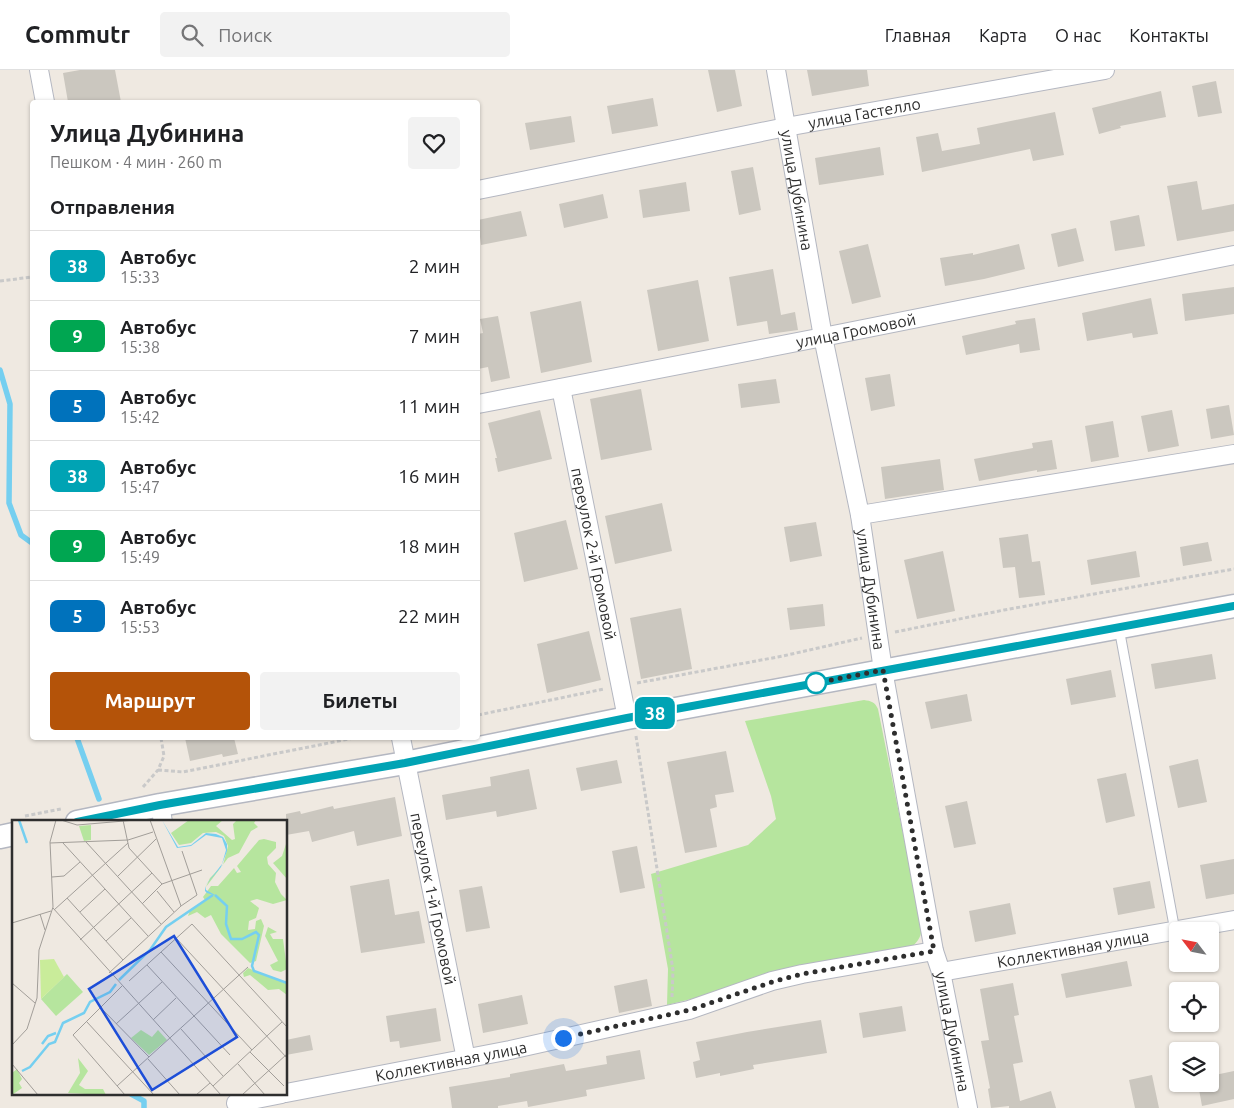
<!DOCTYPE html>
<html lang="ru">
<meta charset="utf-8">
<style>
:root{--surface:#fff;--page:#f2f2f2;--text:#202124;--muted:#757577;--line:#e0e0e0;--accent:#b45309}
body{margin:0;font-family:Ubuntu,sans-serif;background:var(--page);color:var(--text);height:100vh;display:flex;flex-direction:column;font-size:19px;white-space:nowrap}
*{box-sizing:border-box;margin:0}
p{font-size:16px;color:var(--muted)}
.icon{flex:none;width:28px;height:28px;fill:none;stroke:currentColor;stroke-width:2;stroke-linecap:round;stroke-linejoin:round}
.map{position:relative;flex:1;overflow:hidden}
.details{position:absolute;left:30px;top:30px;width:450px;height:640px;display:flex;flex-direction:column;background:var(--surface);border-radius:5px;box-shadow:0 1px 4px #0004}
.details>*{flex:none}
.badge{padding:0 10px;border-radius:8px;font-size:18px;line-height:32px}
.needle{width:32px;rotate:302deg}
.fabs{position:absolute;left:1169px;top:852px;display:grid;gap:10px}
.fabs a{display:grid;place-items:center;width:50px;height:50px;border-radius:5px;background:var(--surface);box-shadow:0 1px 4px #0004;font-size:25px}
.you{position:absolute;width:25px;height:25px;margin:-12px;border:4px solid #fff;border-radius:50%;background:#1a73e8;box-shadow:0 0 0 8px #1a73e833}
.map>.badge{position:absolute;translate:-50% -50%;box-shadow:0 0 0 2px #fff}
h2{padding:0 20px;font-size:19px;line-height:45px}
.round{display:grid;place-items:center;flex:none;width:52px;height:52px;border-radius:5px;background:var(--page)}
.headline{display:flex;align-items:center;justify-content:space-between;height:85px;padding:0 20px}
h1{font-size:24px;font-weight:700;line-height:38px}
.action{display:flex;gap:10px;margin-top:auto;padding:10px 20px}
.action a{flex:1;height:58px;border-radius:5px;background:var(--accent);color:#fff;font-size:20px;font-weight:700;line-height:58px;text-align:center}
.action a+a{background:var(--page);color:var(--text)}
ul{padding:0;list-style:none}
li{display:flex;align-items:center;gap:15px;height:70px;padding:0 20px;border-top:1px solid var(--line)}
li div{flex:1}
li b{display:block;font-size:19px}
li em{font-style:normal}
li .badge{min-width:55px;font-weight:700;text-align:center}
header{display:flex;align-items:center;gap:30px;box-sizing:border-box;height:70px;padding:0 25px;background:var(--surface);border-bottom:1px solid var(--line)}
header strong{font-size:24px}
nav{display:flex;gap:28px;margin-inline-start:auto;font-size:18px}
.search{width:350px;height:45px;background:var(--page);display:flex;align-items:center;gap:12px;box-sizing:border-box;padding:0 18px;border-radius:5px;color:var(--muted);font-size:19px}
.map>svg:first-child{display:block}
</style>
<header>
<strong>Commutr</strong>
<div class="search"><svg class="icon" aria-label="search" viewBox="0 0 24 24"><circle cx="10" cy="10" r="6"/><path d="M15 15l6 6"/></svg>Поиск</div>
<nav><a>Главная</a><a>Карта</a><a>О нас</a><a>Контакты</a></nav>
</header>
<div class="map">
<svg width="1234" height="1038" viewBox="0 0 1234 1038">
<rect width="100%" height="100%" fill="#efe9e1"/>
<path fill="#b6e59e" d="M864,630C871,631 875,632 878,639L922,858C921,866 919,870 913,876L777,902L695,928L667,935L668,899L651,804L748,775L776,749L771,726L745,651Z"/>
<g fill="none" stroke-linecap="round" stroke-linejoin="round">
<path stroke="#75cff0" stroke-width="5.5" d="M0,300L10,334L9,433L21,465L32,473
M77,668L99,729
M131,1024L144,1031V1038"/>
</g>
<path fill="#cbc7bf" d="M80,0H115L121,32H68L63,3Z
M708,0H735L742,36L717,42Z
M807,0H867L869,16L812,26Z
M1216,11L1222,43L1198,47L1192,16Z
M1161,21L1166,47L1120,56L1121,58L1099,64L1092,38Z
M653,28L658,56L612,64L607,36Z
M1055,42L1064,85L1033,91L1030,79L922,102L916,67L938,63L942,81L980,74L977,58Z
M571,46L575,72L530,80L525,53Z
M880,77L884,105L819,115L815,88Z
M753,97L761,140L739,145L731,101Z
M1197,111L1202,140L1234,134V161L1177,171L1167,116Z
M686,112L690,141L643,148L639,120Z
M603,124L608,148L564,158L559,134Z
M521,141L527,166L481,175L478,150Z
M1139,145L1145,176L1115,181L1110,151Z
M1076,158L1084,191L1058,197L1051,164Z
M868,174L881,227L852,234L839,181Z
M1019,174L1025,199L984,209L945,216L940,188L973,183V185Z
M773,199L781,245L795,242L798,260L769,264L767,251L737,256L729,207Z
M698,210L709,271L658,281L647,220Z
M1234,217V244L1185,251L1182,224Z
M1151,228L1158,264L1133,268L1132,263L1087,271L1082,243Z
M581,231L592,292L541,303L530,242Z
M498,246L510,308L491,312L488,297L478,299V264L483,263L480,249Z
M1035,248L1040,280L1020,283L1019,274L966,285L962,266L1016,254L1015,251Z
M890,304L895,336L871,341L865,308Z
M776,309L780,333L741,338L738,314Z
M641,319L652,380L601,390L590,329Z
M1229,335L1234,365L1211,369L1206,339Z
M540,340L552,389L498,402L495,388H497L488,353Z
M1172,340L1179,376L1148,382L1141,346Z
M1113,351L1119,387L1091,392L1085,356Z
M1052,370L1057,399L1037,402V400L979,411L974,389L1033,378L1032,373Z
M940,389L944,420L885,429L881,397Z
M662,433L672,481L615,494L605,446Z
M566,450L578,499L524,512L514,463Z
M816,452L822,486L790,492L784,457Z
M1028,464L1032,492L1040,491L1045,525L1019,528L1015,497L1003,498L999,468Z
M1208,472L1212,491L1183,496L1180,477Z
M943,481L955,541L917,549L904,490Z
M1136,481L1140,507L1091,515L1087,490Z
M823,534L825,556L790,560L787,538Z
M681,538L692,599L641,609L630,548Z
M589,561L601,610L547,623L537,574Z
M1212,584L1216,609L1155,619L1151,594Z
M1111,600L1116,627L1071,635L1066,609Z
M967,624L972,651L931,659L925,632Z
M185,668H234L238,684L223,687L222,684L190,691Z
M726,681L734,722L715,725L717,737L710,739L717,777L685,783L667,692Z
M1198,689L1207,732L1178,738L1169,696Z
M617,690L622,713L581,721L576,698Z
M529,699L537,739L497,747L496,741L446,750L442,725L491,716L490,707Z
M1126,703L1135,746L1106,753L1097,709Z
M395,727L402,766L357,776L354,761L312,772L309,761L286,765V744L300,741L301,744L333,736L334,739Z
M967,731L976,774L954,778L945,736Z
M637,776L645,818L620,823L612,781Z
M1234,789V824L1206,829L1200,795Z
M389,809L395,845L419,841L425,873L361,883L350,816Z
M1150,811L1155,838L1118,845L1113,818Z
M482,816L490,858L466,862L459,820Z
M1010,833L1016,864L975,872L969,841Z
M1127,891L1132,916L1066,928L1061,904Z
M647,909L652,936L619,943L614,916Z
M1013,913L1019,945L1014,946L1023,992L1013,994L1020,1031L1051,1021L1056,1038H1009V1036L991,1038L988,1019L990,1018L981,971L989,970L980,919Z
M522,925L528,954L483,963L478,934Z
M902,936L906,961L863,968L859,943Z
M436,938L441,971L400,978L399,971L390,972L386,946Z
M821,950L827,983L753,995L754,999L720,1006V1003L696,1008L693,992L700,990L696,972L747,962Z
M310,965L313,980L286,985V970Z
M640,980L645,1009L586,1020L587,1026L528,1037L527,1031L498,1036V1038H452L449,1017L510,1007V1004L564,994L566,1001L607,994L606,986Z
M1234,1001V1029L1202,1036L1198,1014H1210V1006Z
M1152,1005L1159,1038H1135L1129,1010Z"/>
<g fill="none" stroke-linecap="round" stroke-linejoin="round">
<defs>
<path id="service" d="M1119,558L1175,861"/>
<g id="minor">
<path d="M39,0L45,32"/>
<path id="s1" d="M776,0L823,267L860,445L883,600L934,881L941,902L968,1038"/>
<path id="s2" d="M478,120L786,57L1105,0"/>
<path id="s3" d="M561,318L627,648"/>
<path id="s4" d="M478,334L823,267L1234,185"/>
<path d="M860,445L1234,384"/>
<path id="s5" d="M401,668L466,989"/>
<path d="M160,735L163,752"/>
<path id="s6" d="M941,902L1234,850"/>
<path id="s7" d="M286,1023L510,980L689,940L772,911L802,904L934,881"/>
<path d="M236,1033L282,1024"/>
</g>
<path id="tertiary" d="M77,752L160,735L405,693L627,648L1234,536
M0,767L14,764"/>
</defs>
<use href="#service" stroke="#b4b7c1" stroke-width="11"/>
<use href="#minor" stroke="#b4b7c1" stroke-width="20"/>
<use href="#tertiary" stroke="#b4b7c1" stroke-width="25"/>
<path stroke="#c9c9c9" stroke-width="3" stroke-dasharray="4 2.5" stroke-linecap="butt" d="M0,211L32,207
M895,562L1004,540L1234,499
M637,613L783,586L862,568
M478,645L604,619
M636,666L673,900L672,927
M158,700L183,702L354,668
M143,717L158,700L164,686L161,668
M25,746L61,739"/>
<use href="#service" stroke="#fff" stroke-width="9"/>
<use href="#minor" stroke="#fff" stroke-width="18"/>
<use href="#tertiary" stroke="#fff" stroke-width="22"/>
</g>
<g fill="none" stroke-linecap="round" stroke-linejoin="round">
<defs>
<path id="line" d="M77,752L160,735L405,693L627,648L1234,536"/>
</defs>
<use href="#line" stroke="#fff" stroke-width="11"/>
<use href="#line" stroke="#00a3b4" stroke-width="8"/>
<path stroke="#2e2e2e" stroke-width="5" stroke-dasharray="0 9" d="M563,968L690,940L772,912L802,904L934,881L883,600L816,613"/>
</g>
<circle fill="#fff" stroke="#00a3b4" stroke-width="2.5" cx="816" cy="613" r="10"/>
<g text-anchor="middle" stroke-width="4.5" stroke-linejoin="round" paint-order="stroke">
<g font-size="16" fill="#2e2e2e" stroke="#fff">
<text dy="6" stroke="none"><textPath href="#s2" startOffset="394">улица Гастелло</textPath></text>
<text dy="6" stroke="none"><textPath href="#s1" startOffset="122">улица Дубинина</textPath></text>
<text dy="6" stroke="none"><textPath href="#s4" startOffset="385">улица Громовой</textPath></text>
<text dy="6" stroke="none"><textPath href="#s3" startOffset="169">переулок 2-й Громовой</textPath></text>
<text dy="6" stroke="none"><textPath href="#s1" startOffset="528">улица Дубинина</textPath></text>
<text dy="6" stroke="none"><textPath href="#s5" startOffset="164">переулок 1-й Громовой</textPath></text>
<text dy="6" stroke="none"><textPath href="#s6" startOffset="134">Коллективная улица</textPath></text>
<text dy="6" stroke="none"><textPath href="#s1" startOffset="978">улица Дубинина</textPath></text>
<text dy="6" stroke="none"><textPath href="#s7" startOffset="168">Коллективная улица</textPath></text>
</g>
</g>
<g transform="translate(12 750)">
<rect width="275" height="275" fill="#efe9e1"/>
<path d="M177,0H211L204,6L220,20L223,19L221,4L224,1L244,0L242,3L246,7L239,11L227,33L216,38L194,67L198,58L211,45L216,26L212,16L204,12L191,13L179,23L167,25L159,13ZM79,5V20L72,21L67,6ZM252,19L264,22V28L255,37L256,44L264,53L263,62L269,74L275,80L261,84L245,79L238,81L247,88L244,98L237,101L236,110L243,109L244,101L249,99L252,106L244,141L238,143L209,114L199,95L193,98L185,92L176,96L178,90L193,80L191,77L199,66H206L222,48L225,53L229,52L225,46L247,20ZM275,21V59L261,43L270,36ZM256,107L265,112L258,114L261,119H271L275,149L269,152L261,150L258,145L266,141L253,116ZM236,148L275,164V175L267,169L256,170L238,155L232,157L231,153ZM55,154L71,172L44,196L29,179ZM129,210L140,217L146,210L155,220L137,235L119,218ZM66,238L76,251L67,265L73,269H91L94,275L56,273L68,253ZM5,249L10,259L7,263L10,268L0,275V253Z" fill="#b6e59e"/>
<path d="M42,139L52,157L29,179L28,140Z" fill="#c9ec9a"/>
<path d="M150,0L166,27L179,25L194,13L204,14L211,17L215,24V31L209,47L193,66L194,70L205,76L195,73L193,71V66L210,44L214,30L210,18L194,15L179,26L165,28Z" fill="#75cff0"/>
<path fill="none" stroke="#75cff0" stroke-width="2.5" d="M7,0L15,23M203,75L215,86L214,104L219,119H230L244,112L247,115L240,146L242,151L275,163M107,160L138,130L154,107L201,75M30,224L36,216L44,213M10,251L18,247L37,224L43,222L51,203L72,193L78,182L98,172L104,164"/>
<path fill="none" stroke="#a29e99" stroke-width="1" d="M49,0L65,5L124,0M111,0L117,28L150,64M138,0L169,86M74,22L149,104M38,23L116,20L141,12M51,23L136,116M106,56L144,19M40,57L52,56L68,42M145,71L162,92M55,78L111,140M130,84L150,64L190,50M41,88L209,275M42,90L116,23M68,92L93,69M28,94L33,110M0,103L39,91M164,118L275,238M68,120L140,53M94,121L119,98M149,132L240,230M135,145L218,235M97,153L169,86L185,75L170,31M117,161L180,104L275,207M0,163L23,183M110,166L61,215L113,275M89,188L137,237M141,200L164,178M75,202L142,275M104,204L150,162M169,209L211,256M0,225L15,209L25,178L27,130L41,87L38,22L44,0M238,232L272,266M136,239L168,275M0,244L26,275M226,244L253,275M105,266L236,147M201,266L270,202M184,275L198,263M230,275L275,234"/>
<path fill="#1d4ed8" fill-opacity="0.15" stroke="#1d4ed8" stroke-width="2.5" d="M162,116L225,217L140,270L77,169Z"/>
<rect width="275" height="275" fill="none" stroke="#2e2e2e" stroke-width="2.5"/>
</g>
</svg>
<div class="fabs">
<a><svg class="needle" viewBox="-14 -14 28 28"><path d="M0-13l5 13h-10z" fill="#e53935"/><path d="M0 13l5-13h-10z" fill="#757577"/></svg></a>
<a><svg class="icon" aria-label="locate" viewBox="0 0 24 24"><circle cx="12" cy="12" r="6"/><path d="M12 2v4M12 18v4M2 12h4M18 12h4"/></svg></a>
<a><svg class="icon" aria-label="layers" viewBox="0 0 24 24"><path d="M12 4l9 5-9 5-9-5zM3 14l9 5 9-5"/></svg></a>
</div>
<div class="you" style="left:563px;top:968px"></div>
<b class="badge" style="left:655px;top:643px;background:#00a3b4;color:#fff">38</b>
<section class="details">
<div class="headline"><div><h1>Улица Дубинина</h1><p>Пешком · 4 мин · 260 m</p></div><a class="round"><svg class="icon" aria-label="heart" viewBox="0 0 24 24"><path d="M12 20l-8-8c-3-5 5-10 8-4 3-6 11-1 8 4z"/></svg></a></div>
<h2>Отправления</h2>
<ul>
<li><span class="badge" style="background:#00a3b4;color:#fff">38</span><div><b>Автобус</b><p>15:33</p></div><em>2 мин</em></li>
<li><span class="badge" style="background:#00a651;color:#fff">9</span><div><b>Автобус</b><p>15:38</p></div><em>7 мин</em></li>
<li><span class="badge" style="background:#0072bc;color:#fff">5</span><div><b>Автобус</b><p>15:42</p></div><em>11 мин</em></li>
<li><span class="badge" style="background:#00a3b4;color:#fff">38</span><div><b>Автобус</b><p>15:47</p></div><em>16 мин</em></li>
<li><span class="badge" style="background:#00a651;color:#fff">9</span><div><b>Автобус</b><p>15:49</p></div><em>18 мин</em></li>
<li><span class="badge" style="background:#0072bc;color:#fff">5</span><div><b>Автобус</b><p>15:53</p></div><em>22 мин</em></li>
</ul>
<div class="action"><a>Маршрут</a><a>Билеты</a></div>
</section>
</div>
